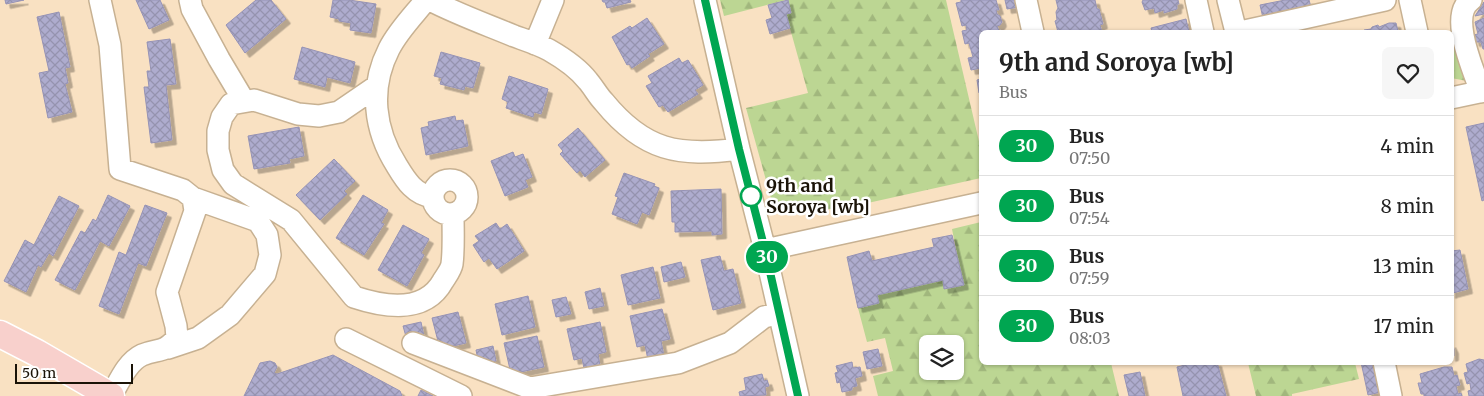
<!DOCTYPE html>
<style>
:root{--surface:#fff;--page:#f6f6f6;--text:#222;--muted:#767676;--line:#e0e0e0}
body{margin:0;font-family:Merriweather,serif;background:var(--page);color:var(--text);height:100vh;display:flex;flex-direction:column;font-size:19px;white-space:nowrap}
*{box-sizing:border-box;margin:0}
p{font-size:16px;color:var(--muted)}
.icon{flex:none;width:28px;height:28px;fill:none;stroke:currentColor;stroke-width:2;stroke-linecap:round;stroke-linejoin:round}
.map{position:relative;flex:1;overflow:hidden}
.sheet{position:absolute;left:979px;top:30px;width:475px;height:335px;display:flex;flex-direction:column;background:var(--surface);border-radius:8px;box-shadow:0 1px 4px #0004}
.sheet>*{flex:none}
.badge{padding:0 10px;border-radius:16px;font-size:18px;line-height:32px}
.fabs{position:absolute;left:919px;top:335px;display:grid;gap:10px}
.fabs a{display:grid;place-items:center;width:45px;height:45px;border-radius:8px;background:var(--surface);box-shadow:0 1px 4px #0004;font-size:25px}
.scale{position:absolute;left:15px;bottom:12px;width:118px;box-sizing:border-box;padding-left:5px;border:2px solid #1a1307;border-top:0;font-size:14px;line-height:18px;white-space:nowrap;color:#1a1307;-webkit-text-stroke:4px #fff;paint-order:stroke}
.map>.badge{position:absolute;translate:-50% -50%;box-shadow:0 0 0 2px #fff}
.round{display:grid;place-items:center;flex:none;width:52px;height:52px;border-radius:8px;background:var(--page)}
.headline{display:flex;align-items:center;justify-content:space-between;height:85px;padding:0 20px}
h1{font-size:24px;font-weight:700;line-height:38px}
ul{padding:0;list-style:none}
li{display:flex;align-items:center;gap:15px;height:60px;padding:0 20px;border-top:1px solid var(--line)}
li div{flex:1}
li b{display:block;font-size:19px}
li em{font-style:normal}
li .badge{min-width:55px;font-weight:700;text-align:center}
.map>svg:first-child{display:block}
</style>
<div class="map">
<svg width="1484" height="396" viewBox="0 0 1484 396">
<defs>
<pattern id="forest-firs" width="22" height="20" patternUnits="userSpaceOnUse" patternTransform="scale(1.25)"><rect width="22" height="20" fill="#bcd693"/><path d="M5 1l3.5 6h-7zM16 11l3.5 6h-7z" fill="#a1b77d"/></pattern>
<pattern id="building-cross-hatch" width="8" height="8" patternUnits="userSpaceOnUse" patternTransform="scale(1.25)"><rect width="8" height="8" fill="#aeacce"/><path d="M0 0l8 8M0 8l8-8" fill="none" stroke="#9593af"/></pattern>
<filter id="shadow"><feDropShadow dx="4.5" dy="4.5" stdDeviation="0" flood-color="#0004"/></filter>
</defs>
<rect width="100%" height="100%" fill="#f9e1c2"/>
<path fill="url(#forest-firs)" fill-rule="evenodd" d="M720,0H786L724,16Z
M788,0H946L981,150V178L836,210L772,202L746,108L808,93L786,14L791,13Z
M1456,46L1467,81L1451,78V50Z
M981,222V362L1111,363L1119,396H878L873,376L893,371L885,338L867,342L858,308L877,295L943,280L945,289L963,285L952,229ZM928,344H955V371H928Z
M1248,363H1355L1359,379L1292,394V396H1256Z"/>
<path fill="url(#building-cross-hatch)" stroke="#9693b5" filter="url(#shadow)" d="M5,0H24L6,4Z
M136,0H160L169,20L149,29Z
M256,0H271L286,19L245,53L226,25Z
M333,0H349L376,4L371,33L350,30L351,23L339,21V19L330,17Z
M602,0H630L631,2L607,8L605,2H603Z
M788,0L791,13L786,14L790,28L770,34L766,20L772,18L768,5Z
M961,0H996L999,10H996L997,14L1000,16L1002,22L1000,25L997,26L999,31L1001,30L1002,32H981V68L971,70L968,58L973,57L969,43L965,44L962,31L967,30L966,25L962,26L956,3L961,2Z
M1005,0H1018L1019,7L1007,9Z
M1056,0H1095L1097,9H1099L1103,24L1100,25L1102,32H1058L1055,21L1057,20L1056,12L1058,8Z
M1178,0L1179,4H1177V9L1164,13V10L1155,13L1154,8L1145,10L1142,2L1143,0Z
M1285,0H1309L1311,7L1263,18L1260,5Z
M1484,2V14L1475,16Z
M59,12L70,67L65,68L68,83L65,84L72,112L48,118L39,73L49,71L37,17Z
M647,18L664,44L648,54L650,56L632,68L629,64L627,65L612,37L630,26L632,28Z
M1484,18V49H1483L1481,42H1475L1473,35L1478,34L1475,22Z
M1186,19L1189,32H1152L1151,28Z
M1389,23H1396L1398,31H1401L1402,32H1365L1364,30L1371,29L1372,27L1378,25L1379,27Z
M170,39L176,84L166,85L172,140L151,143L144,87H149L147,71H151L147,42Z
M302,47L355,62L350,83L327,77L325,87L294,79Z
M441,52L480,63L473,88L465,86L464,90L440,84L442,78L434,76Z
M679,58L682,63L688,60L703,85L695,90L698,94L668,112L663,105L659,107L646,86L652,83L648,76Z
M509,76L548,89L541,114L534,112L533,117L506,108L508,102L502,99Z
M981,79V92L979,93L977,80Z
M455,116L456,121L463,120L468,146L426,155L421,128L429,126L428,122Z
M1484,123V200L1482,201L1466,127Z
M299,127L304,156L289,159L290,163L254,169L248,136Z
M578,128L605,160L585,177L580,170L577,173L560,154L563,151L558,145Z
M513,152L515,157L523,154L532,177L525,180L528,187L505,196L491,161Z
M334,159L355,181L344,191L347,194L320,220L296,195Z
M624,173L655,184L654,186L659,188L649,215L642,212L637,224L612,214L618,197L615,196Z
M721,189L722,234L712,235V231L675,232V222H672L671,191Z
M108,195L130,206L109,246L100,241L75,290L55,280L81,231L85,233L93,219L96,221Z
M363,195L388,210L381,223L384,224L364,255L336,238Z
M59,196L79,206L53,256L49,253L41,267L38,265L26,292L4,281L25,240L34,245Z
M145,205L167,213L146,266L138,263L119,314L99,306L119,252L126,255Z
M496,223L500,229L507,224L524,251L497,269L489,258L484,262L473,245L479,241L475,236Z
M403,225L429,239L421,253L424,255L407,286L378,270Z
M952,235L964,285L944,289L943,280L877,295L879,303L858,308L847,257L869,251L872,261L934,247L932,239Z
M1460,250L1468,289L1453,293L1451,294V251Z
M720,256L724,271L733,269L741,303L713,310L701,260Z
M681,262L685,277L664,282L661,267Z
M653,267L660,298L628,305L621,275Z
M600,288L604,306L589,309L585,292Z
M528,296L535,327L502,335L495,304Z
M566,297L571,314L556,317L552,300Z
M662,309L670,339L661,341L664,356L648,360L645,345L637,347L630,316Z
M458,312L466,343L440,349L432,318Z
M421,322L424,336L407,340L403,326Z
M600,322L606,352L598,354L601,371L585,374L582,358L574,360L567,329Z
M537,336L544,367L511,374L504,343Z
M1451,343L1454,349V356L1451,357Z
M493,346L496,361L479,365L476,350Z
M878,349L882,366L867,369L863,352Z
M333,355L400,391L402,396H244L260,363L270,361L275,363L277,367L274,373L277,374Z
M1479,359L1484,360V396H1469L1468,391L1471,390L1470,383L1467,384L1464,373L1468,372L1466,364Z
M852,362L853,368L860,367L862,376L855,378L857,386L852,387V390L842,392L840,382L837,383L835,373L838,372L836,366Z
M1197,362H1217L1226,396H1183L1177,367Z
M1361,362H1374L1381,392L1368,395Z
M1444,367H1452L1454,376L1457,375L1460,385L1456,386L1458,394L1461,393L1462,396H1424V394H1421L1418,383H1422L1420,374Z
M1140,372L1145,396H1129L1124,375Z
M762,374L764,381L767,380L769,386L765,387L766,395L740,396L739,392L746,390L744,378Z
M421,390L433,396H418Z"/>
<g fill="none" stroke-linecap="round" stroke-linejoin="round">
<defs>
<path id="minor" d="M100,0L110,45L120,169L183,190L193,198L195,211L167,292L176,326L177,338C163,354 159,348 142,355C127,362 119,382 111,396
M190,0L192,9L219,59L244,101
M426,0C413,16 398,31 389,49C369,88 374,130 397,166C406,181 415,195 433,197
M430,0C457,14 485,24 514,36C525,40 538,44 549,50C563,58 578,68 588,81C594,88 598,96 604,102C644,151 679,157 739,149
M705,0L739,149L765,250L798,396
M1026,0L1033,32
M1196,0L1203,32
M1228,0L1236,32
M1410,0L1417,32
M1471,0C1448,15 1474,71 1481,92
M1240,32L1385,0
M535,44L553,0
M377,86L339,112L319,116L298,114L254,100L231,104L222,117L218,131V150L223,170L233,184L291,220L354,297C384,307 425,314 443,281C446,276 451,270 452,264C454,248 453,231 453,214
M1451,98L1484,91
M433 197a17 17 0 1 1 34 0a17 17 0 1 1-34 0Z
M765,250L981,203
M346,339L461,396
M413,343L530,388L678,363L730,343L764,317L779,313
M168,348L198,338L230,315L265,274L270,255L267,235L258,221L193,198
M1384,362L1391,396"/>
<path id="major" d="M0,334L37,353L111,396"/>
</defs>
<use href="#minor" stroke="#c7b192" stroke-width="24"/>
<use href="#major" stroke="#fff" stroke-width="29"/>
<use href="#minor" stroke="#fff" stroke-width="21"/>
<use href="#major" stroke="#f8d0cc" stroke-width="26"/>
</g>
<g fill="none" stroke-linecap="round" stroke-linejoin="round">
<defs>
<path id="line" d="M705,0L739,149L765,250L798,396"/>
</defs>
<use href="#line" stroke="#fff" stroke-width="11"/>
<use href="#line" stroke="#00a651" stroke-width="8"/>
</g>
<circle fill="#fff" stroke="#00a651" stroke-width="2.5" cx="751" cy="196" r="10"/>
<g text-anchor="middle" stroke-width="5" stroke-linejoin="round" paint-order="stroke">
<g font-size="18" font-weight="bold" fill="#1a1307" stroke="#fff" text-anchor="start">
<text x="766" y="192">9th and<tspan x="766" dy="21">Soroya [wb]</tspan></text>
</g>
</g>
</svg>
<div class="fabs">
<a><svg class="icon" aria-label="layers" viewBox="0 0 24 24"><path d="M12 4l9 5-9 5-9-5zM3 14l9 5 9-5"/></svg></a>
</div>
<div class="scale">50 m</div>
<b class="badge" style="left:767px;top:257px;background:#00a651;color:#fff">30</b>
<section class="sheet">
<div class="headline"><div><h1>9th and Soroya [wb]</h1><p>Bus</p></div><a class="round"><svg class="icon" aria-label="heart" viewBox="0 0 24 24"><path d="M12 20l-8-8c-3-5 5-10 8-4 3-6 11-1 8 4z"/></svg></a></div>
<ul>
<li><span class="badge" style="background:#00a651;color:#fff">30</span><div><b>Bus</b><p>07:50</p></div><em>4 min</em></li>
<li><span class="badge" style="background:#00a651;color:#fff">30</span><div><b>Bus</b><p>07:54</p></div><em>8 min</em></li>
<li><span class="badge" style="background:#00a651;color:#fff">30</span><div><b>Bus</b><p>07:59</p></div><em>13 min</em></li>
<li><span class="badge" style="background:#00a651;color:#fff">30</span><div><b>Bus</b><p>08:03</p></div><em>17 min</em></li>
</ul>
</section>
</div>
